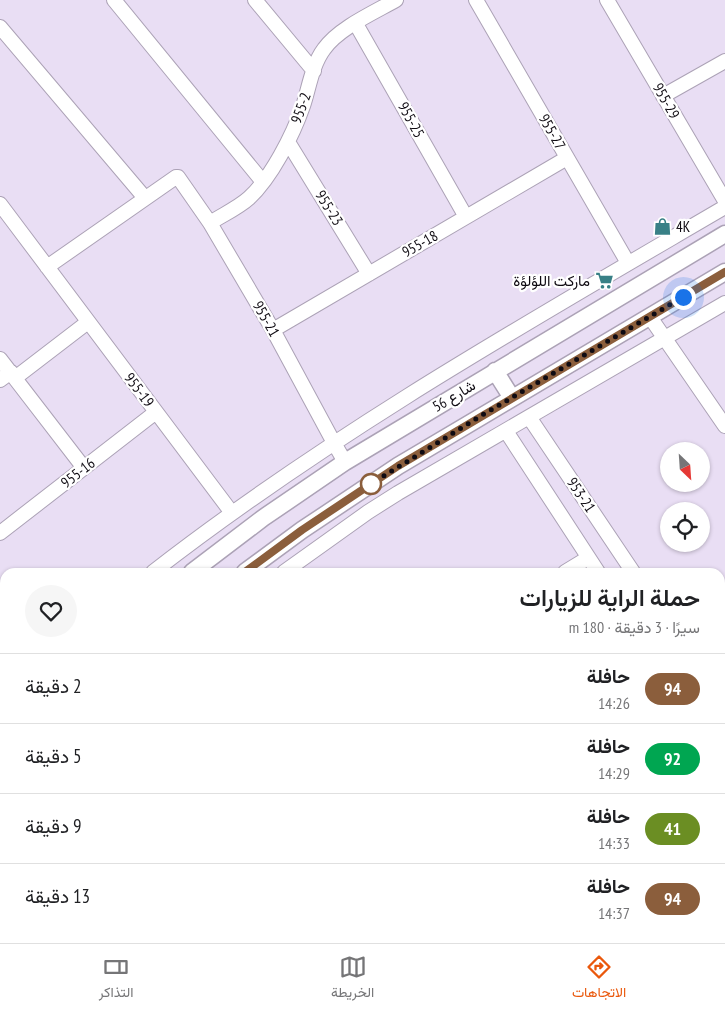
<!DOCTYPE html>
<html lang="ar">
<meta charset="utf-8">
<style>
:root{--surface:#fff;--page:#f6f6f6;--text:#202124;--muted:#757577;--line:#e0e0e0;--accent:#ea580c}
body{margin:0;font-family:"PT Sans Narrow",Vazirmatn,sans-serif;background:var(--page);color:var(--text);direction:rtl;height:100vh;display:flex;flex-direction:column;font-size:19px;white-space:nowrap}
*{box-sizing:border-box;margin:0}
p{font-size:16px;color:var(--muted)}
.icon{flex:none;width:28px;height:28px;fill:none;stroke:currentColor;stroke-width:2;stroke-linecap:round;stroke-linejoin:round}
.map{position:relative;flex:1;overflow:hidden;direction:ltr}
.drawer{position:absolute;left:0px;top:568px;width:725px;height:376px;display:flex;flex-direction:column;background:var(--surface);border-radius:15px 15px 0 0;box-shadow:0 1px 4px #0004;direction:rtl}
.drawer>*{flex:none}
.badge{padding:0 10px;border-radius:16px;font-size:18px;line-height:32px}
.needle{width:32px;rotate:155deg}
.tools{position:absolute;left:660px;top:442px;display:grid;gap:10px}
.tools a{display:grid;place-items:center;width:50px;height:50px;border-radius:50%;background:var(--surface);box-shadow:0 1px 4px #0004;font-size:25px}
.you{position:absolute;width:25px;height:25px;margin:-12px;border:4px solid #fff;border-radius:50%;background:#1a73e8;box-shadow:0 0 0 8px #1a73e833}
.map>.badge{position:absolute;translate:-50% -50%;box-shadow:0 0 0 2px #fff}
.round{display:grid;place-items:center;flex:none;width:52px;height:52px;border-radius:26px;background:var(--page)}
.summary{display:flex;align-items:center;justify-content:space-between;height:85px;padding:0 25px}
h1{font-size:24px;font-weight:600;line-height:38px}
ul{padding:0;list-style:none}
li{display:flex;align-items:center;gap:15px;height:70px;padding:0 25px;border-top:1px solid var(--line)}
li div{flex:1}
li b{display:block;font-size:19px}
li em{font-style:normal}
li .badge{min-width:55px;font-weight:700;text-align:center}
.menu{display:flex;justify-content:space-around;align-items:center;height:70px;border-top:1px solid var(--line);background:var(--surface);font-size:14px;color:var(--muted)}
.menu a{display:grid;justify-items:center;gap:2px}
.menu .active{color:var(--accent)}
.map>svg:first-child{display:block}
</style>
<div class="map">
<svg width="725" height="943" viewBox="0 0 725 943">
<rect width="100%" height="100%" fill="#e9def4"/>
<g fill="none" stroke-linecap="round" stroke-linejoin="round">
<defs>
<path id="minor" d="M114,0L263,182
M255,0L314,71
M476,0L628,263
M607,0L725,201
M356,24L466,217
M0,27L145,198
M663,96L725,61
M288,142L369,274
M0,204L232,513
M210,223C222,215 238,208 249,198C271,178 293,135 303,106C309,88 312,65 324,49C339,28 373,13 396,0
M47,267L176,177H178L210,223L273,330L334,443L345,462
M650,317L725,426
M273,330L567,158
M0,359L84,468
M15,378L88,322
M0,380L11,372
M529,417L633,572
M506,431L598,572
M0,533L156,412
M153,572C332,433 530,321 725,207
M284,572L368,512L398,493L725,303
M565,572L588,558
M0,692L5,688
M720,704L725,712
M720,753L725,761
M720,782L725,779
M0,795L5,791
M366,939L370,943
M669,939L673,943
M66,943L72,939
M238,943L243,939
M461,943L468,939"/>
<path id="tertiary" d="M495,371L512,398
M192,572L263,518L345,462L725,234
M245,572L302,530L398,466L725,272
M0,721L5,717
M0,764L5,760"/>
</defs>
<use href="#minor" stroke="#aca2b6" stroke-width="16"/>
<use href="#tertiary" stroke="#aca2b6" stroke-width="19"/>
<use href="#minor" stroke="#fff" stroke-width="14"/>
<use href="#tertiary" stroke="#fff" stroke-width="16"/>
</g>
<g fill="none" stroke-linecap="round" stroke-linejoin="round">
<defs>
<path id="line" d="M245,572L302,530L398,466L725,272"/>
</defs>
<use href="#line" stroke="#fff" stroke-width="11"/>
<use href="#line" stroke="#8b5e3c" stroke-width="8"/>
<path stroke="#0f0b12" stroke-width="5" stroke-dasharray="0 9" d="M371,484L366,487L479,417L683,297"/>
</g>
<defs>
<symbol id="shop-bare" viewBox="-9 -9 18 18"><path d="M-5-2.5h2.3a2.7 3.5 0 0 1 5.4 0H5L5.5 6h-11ZM-1.5-2.5h3a1.5 2.3 0 0 0-3 0Z" fill="#388086" stroke="#fff" stroke-width="2.5" paint-order="stroke"/></symbol>
<symbol id="supermarket-bare" viewBox="-9 -9 18 18"><path d="M-6-5.5h2.5l.6 2H6L4.5 2H-2.5L-4.4-4H-6ZM-1.5 3.2a1.3 1.3 0 1 0 .1 0ZM3 3.2a1.3 1.3 0 1 0 .1 0Z" fill="#388086" stroke="#fff" stroke-width="2.5" paint-order="stroke"/></symbol>
</defs>
<g fill-rule="evenodd">
<use href="#shop-bare" x="650" y="214" width="25" height="25"/>
<use href="#supermarket-bare" x="592" y="268" width="25" height="25"/>
</g>
<circle fill="#fff" stroke="#8b5e3c" stroke-width="2.5" cx="371" cy="484" r="10"/>
<g text-anchor="middle" stroke-width="4.5" stroke-linejoin="round" paint-order="stroke">
<g font-size="15" fill="#0f0b12" stroke="#fff">
<text transform="translate(666 101) rotate(60)" y="5">955-29</text>
<text transform="translate(301 108) rotate(-70)" y="5">955-2</text>
<text transform="translate(411 120) rotate(61)" y="5">955-25</text>
<text transform="translate(552 132) rotate(60)" y="5">955-27</text>
<text transform="translate(329 208) rotate(58)" y="5">955-23</text>
<text transform="translate(420 244) rotate(-30)" y="5">955-18</text>
<text transform="translate(266 319) rotate(60)" y="5">955-21</text>
<text transform="translate(139 390) rotate(53)" y="5">955-19</text>
<text transform="translate(454 396) rotate(-31)" y="5">شارع 56</text>
<text transform="translate(78 473) rotate(-38)" y="5">955-16</text>
<text transform="translate(581 495) rotate(56)" y="5">953-21</text>
</g>
<g font-size="15" fill="#0f0b12" stroke="#fff" text-anchor="start">
<text x="676" y="232">4K</text>
<text x="590" y="286" text-anchor="end">ماركت اللؤلؤة</text>
</g>
</g>
</svg>
<div class="tools">
<a><svg class="needle" viewBox="-14 -14 28 28"><path d="M0-13l5 13h-10z" fill="#e53935"/><path d="M0 13l5-13h-10z" fill="#757577"/></svg></a>
<a><svg class="icon" aria-label="locate" viewBox="0 0 24 24"><circle cx="12" cy="12" r="6"/><path d="M12 2v4M12 18v4M2 12h4M18 12h4"/></svg></a>
</div>
<div class="you" style="left:683px;top:297px"></div>
<section class="drawer">
<div class="summary"><div><h1>حملة الراية للزيارات</h1><p>سيرًا · 3 دقيقة · 180 m</p></div><a class="round"><svg class="icon" aria-label="heart" viewBox="0 0 24 24"><path d="M12 20l-8-8c-3-5 5-10 8-4 3-6 11-1 8 4z"/></svg></a></div>
<ul>
<li><span class="badge" style="background:#8b5e3c;color:#fff">94</span><div><b>حافلة</b><p>14:26</p></div><em>2 دقيقة</em></li>
<li><span class="badge" style="background:#00a651;color:#fff">92</span><div><b>حافلة</b><p>14:29</p></div><em>5 دقيقة</em></li>
<li><span class="badge" style="background:#6b8e23;color:#fff">41</span><div><b>حافلة</b><p>14:33</p></div><em>9 دقيقة</em></li>
<li><span class="badge" style="background:#8b5e3c;color:#fff">94</span><div><b>حافلة</b><p>14:37</p></div><em>13 دقيقة</em></li>
</ul>
</section>
</div>
<nav class="menu">
<a class="active"><svg class="icon" aria-label="directions" viewBox="0 0 24 24"><path d="M12 3l9 9-9 9-9-9zM9 14v-3h6M13 9l2 2-2 2"/></svg>الاتجاهات</a>
<a><svg class="icon" aria-label="map" viewBox="0 0 24 24"><path d="M3 6l6-2 6 2 6-2v14l-6 2-6-2-6 2zM9 4v14M15 6v14"/></svg>الخريطة</a>
<a><svg class="icon" aria-label="tickets" viewBox="0 0 24 24"><path d="M3 7h18v10H3zM15 7v10"/></svg>التذاكر</a>
</nav>
